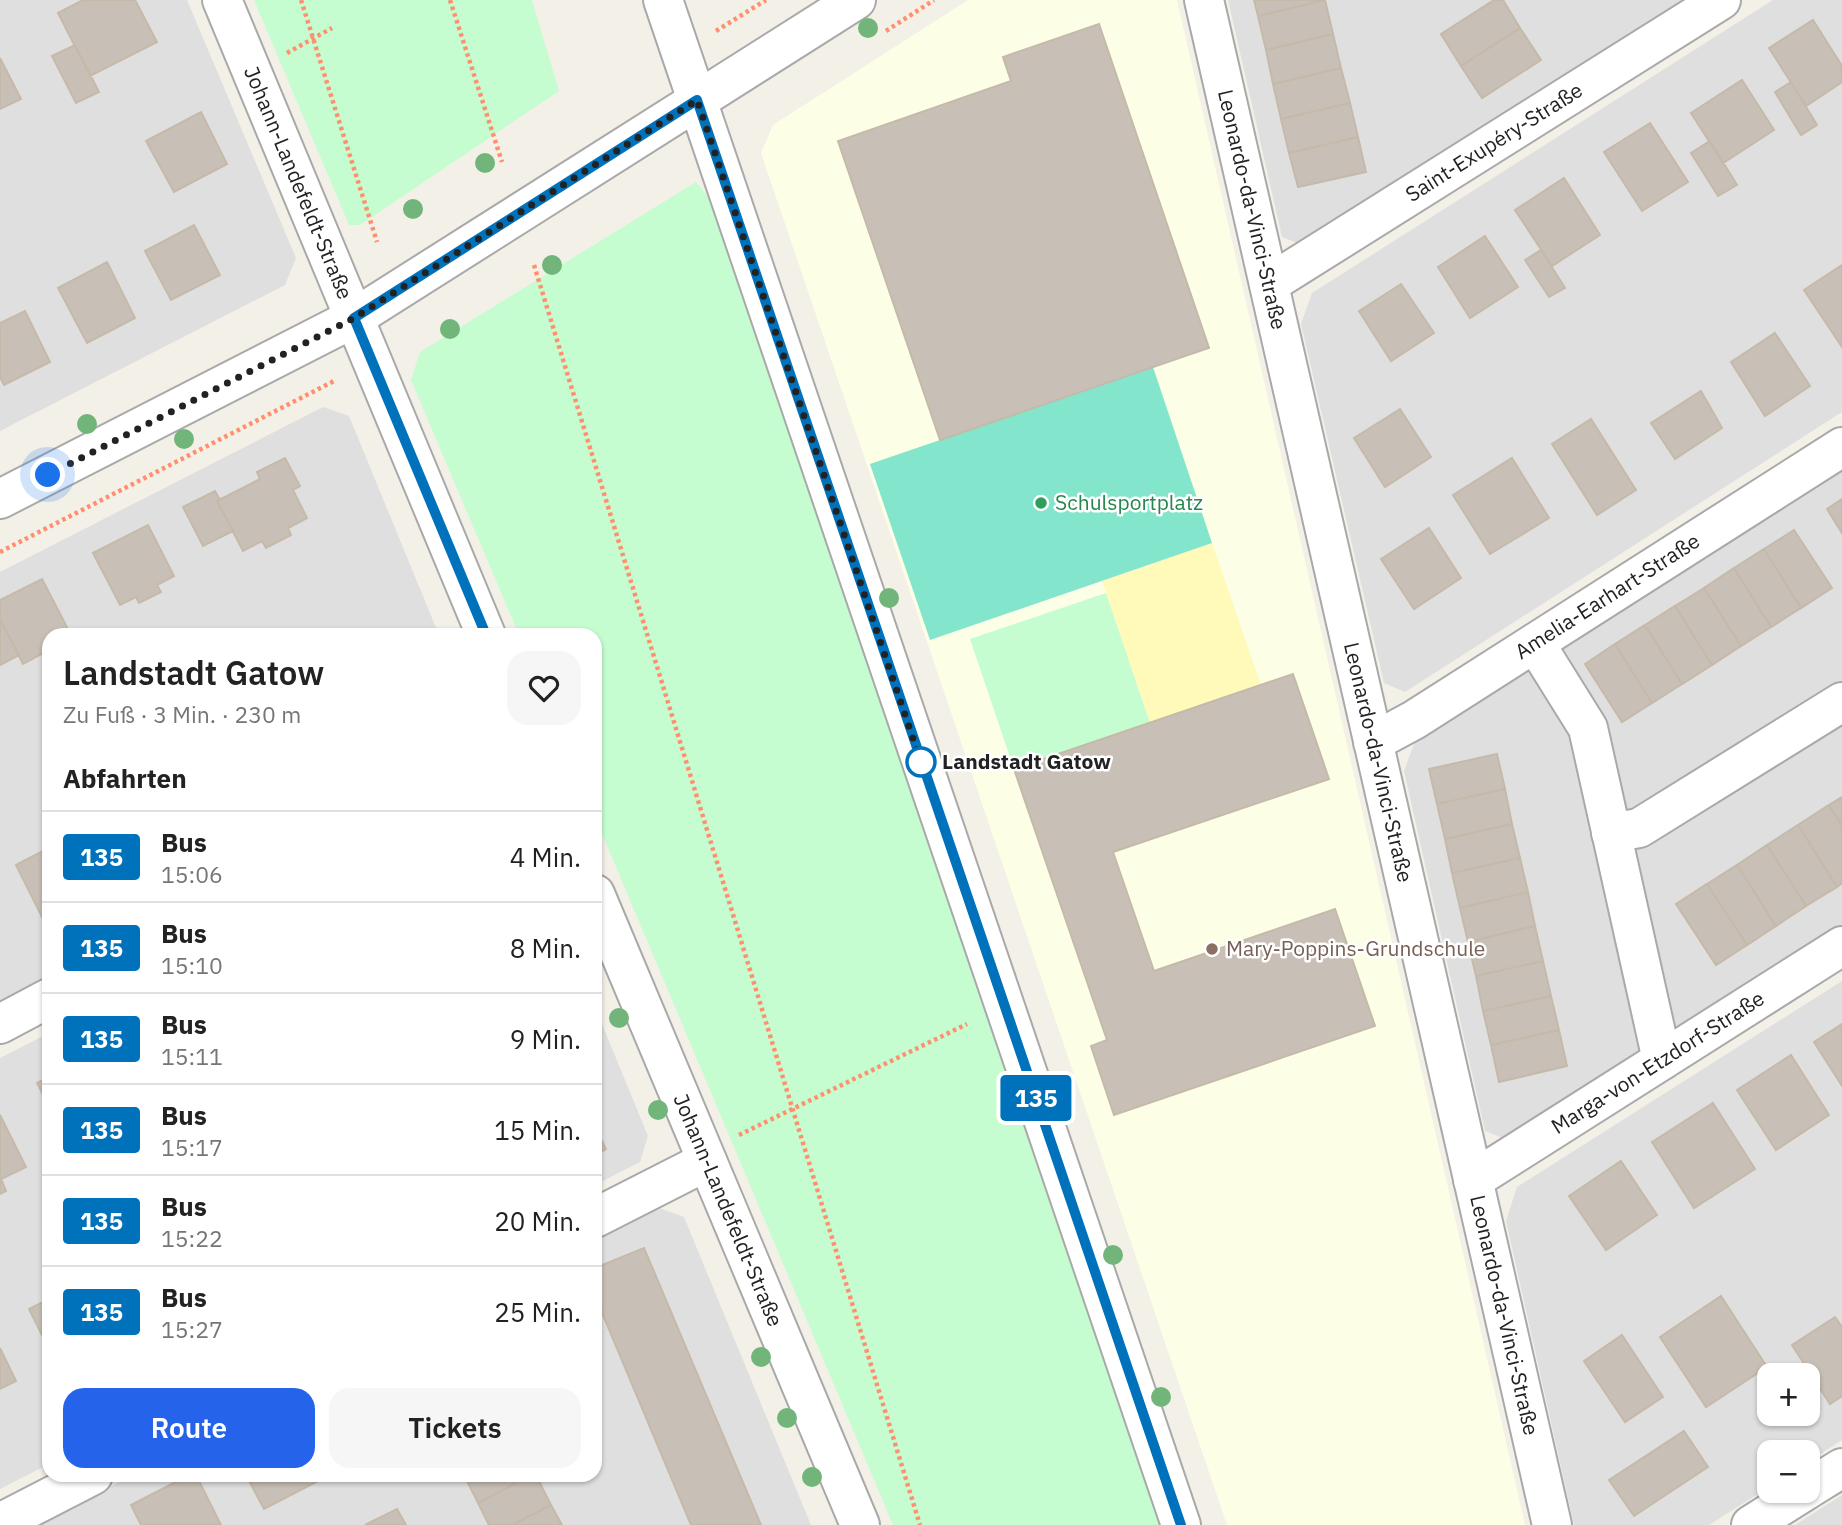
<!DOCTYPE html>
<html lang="de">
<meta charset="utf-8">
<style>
:root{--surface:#fff;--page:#f6f6f6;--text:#222;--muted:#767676;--line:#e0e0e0;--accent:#2563eb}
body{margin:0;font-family:"IBM Plex Sans",sans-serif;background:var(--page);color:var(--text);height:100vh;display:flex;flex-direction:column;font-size:26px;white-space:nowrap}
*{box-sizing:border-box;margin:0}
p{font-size:23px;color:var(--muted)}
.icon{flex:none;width:38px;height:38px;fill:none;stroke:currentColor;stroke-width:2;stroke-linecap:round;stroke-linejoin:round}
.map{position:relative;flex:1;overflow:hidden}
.sheet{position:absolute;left:42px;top:628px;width:560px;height:854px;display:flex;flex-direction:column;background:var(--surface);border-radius:21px;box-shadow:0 2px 5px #0004}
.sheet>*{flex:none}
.badge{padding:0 14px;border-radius:5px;font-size:24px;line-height:46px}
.controls{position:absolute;left:1757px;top:1363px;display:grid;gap:14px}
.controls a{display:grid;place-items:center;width:63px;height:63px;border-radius:14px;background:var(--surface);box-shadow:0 2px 5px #0004;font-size:35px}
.you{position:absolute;width:35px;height:35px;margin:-18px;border:5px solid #fff;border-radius:50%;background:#1a73e8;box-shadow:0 0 0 10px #1a73e833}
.map>.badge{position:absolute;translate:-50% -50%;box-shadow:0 0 0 4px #fff}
h2{padding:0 21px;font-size:26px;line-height:63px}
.round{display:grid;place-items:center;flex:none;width:74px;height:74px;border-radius:21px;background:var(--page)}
.headline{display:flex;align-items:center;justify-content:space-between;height:119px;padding:0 21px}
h1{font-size:33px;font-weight:600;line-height:52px}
.primary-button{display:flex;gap:14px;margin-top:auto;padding:14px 21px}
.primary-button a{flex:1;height:80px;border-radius:21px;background:var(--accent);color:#fff;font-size:28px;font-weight:600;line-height:80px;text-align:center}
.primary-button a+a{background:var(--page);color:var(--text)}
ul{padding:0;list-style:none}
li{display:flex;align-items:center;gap:21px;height:91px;padding:0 21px;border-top:2px solid var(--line)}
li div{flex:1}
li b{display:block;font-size:26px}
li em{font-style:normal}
li .badge{min-width:77px;font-weight:700;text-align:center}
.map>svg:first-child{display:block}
</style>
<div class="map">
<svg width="1842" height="1525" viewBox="0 0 1842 1525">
<rect width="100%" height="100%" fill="#f3f0e8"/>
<path fill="#e0dfdf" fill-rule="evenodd" d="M0,0H187L296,258L285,285L0,431Z
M1228,0H1684L1300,244L1282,237Z
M1773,0H1842V412L1405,692L1384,683L1301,324L1312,293Z
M323,407L349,416L439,635H49V979L0,1004V572Z
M1842,468V925L1508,1140L1485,1131L1404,771L1415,741Z
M1842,981V1440L1808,1462V1452H1769V1487L1709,1525H1574L1506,1221L1517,1187ZM1769,1376H1808V1414H1769Z
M595,1007L648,1136L640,1162L595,1185Z
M49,1033V1464L0,1489V1058Z
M657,1207L684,1217L811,1525H35L133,1475H595V1239Z
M1842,1495V1525H1795Z"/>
<path fill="#fcffe5" d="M968,0H1177L1525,1525H1227L761,153L773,125Z"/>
<path fill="#fffaba" d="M1212,543L1261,685L1150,723L1102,581Z"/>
<path fill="#c5fdd1" d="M254,0H532L559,91L360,225H349Z
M696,182L710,199L1164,1525H893L595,817V635H519L411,380L420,352Z
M1106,593L1150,723L1014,769L970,639Z"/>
<path fill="#83e5cc" d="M1153,367L1212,543L930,640L870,464Z"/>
<path fill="#c8c0b7" stroke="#c5b9a9" stroke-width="2" d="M83,0H135L157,42L90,76L58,13Z
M1254,0H1325L1258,16Z
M1325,0L1333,34L1266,50L1258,16Z
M1494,0H1503L1520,28L1461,66L1441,34Z
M1813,20L1842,66V82L1806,106L1769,48Z
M1099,24L1209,348L940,440L838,141L1011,81L1003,57Z
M1520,28L1541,60L1482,98L1461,66Z
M1333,34L1341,68L1273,84L1266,50Z
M75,45L99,92L76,103L52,56Z
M0,58L21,99L0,109Z
M1341,68L1350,103L1281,119L1273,84Z
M1742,80L1774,130L1723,163L1691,113Z
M1791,82L1817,125L1801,135L1775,92Z
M1350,103L1358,137L1289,153L1281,119Z
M201,112L227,164L174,192L146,141Z
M1650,123L1688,182L1642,211L1604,152Z
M1358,137L1366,172L1298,187L1289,153Z
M1710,141L1737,185L1718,196L1691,153Z
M1564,178L1600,235L1552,266L1515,210Z
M194,225L220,275L171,300L145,251Z
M1485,236L1518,287L1470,318L1438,267Z
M1541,250L1565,288L1549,297L1525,260Z
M107,262L135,318L87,343L58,288Z
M1842,265V347L1804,290Z
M1401,284L1434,333L1391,361L1359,311Z
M25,311L50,362L4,385L0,377V323Z
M1775,333L1810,386L1765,416L1731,362Z
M1701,391L1722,428L1675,459L1651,423Z
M1400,409L1431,457L1385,487L1354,438Z
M1591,419L1636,490L1597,515L1552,444Z
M285,458L300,486L293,490L307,518L288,528L291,535L266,548L262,541L243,551L217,501L260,479L257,472Z
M1512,458L1549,518L1490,554L1453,495Z
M215,491L220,500L217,501L233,531L203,546L183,507Z
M1842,499V533L1827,509Z
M148,525L174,576L157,585L161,592L139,603L136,597L120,605L93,553Z
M1429,528L1461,578L1414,609L1381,559Z
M1794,530L1832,588L1801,608L1764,549Z
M1764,549L1801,608L1771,627L1734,568Z
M1734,568L1771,627L1741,646L1704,588Z
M42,579L71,635H49V660L45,652L23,664L0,619V600Z
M1704,588L1741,646L1712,665L1675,606Z
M1675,606L1712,665L1682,684L1645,625Z
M0,619L19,655L0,665Z
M1645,625L1682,684L1652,703L1615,644Z
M1615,644L1652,703L1622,722L1585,664Z
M1293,674L1329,779L1113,852L1154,971L1335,909L1375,1026L1114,1115L1091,1046L1107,1040L1014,769Z
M1497,754L1505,789L1437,804L1429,769Z
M1505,789L1512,824L1445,839L1437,804Z
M1842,797V826L1829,805Z
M1829,805L1842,826V883L1837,887L1798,825Z
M1512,824L1520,858L1452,873L1445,839Z
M1798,825L1837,887L1806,906L1767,845Z
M1767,845L1806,906L1776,926L1737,865Z
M47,849L49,855V931L16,865Z
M1520,858L1528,892L1460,908L1452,873Z
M1737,865L1776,926L1747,945L1707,884Z
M1707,884L1747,945L1716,965L1676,904Z
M1528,892L1535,926L1468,942L1460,908Z
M1535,926L1543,961L1476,976L1468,942Z
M1543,961L1551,996L1483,1011L1476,976Z
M1551,996L1559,1030L1491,1045L1483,1011Z
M1842,1024V1086L1814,1042Z
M1559,1030L1567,1066L1499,1082L1491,1045Z
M1791,1055L1829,1115L1776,1150L1737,1090Z
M49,1077V1106L37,1083Z
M1713,1103L1755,1169L1694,1208L1652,1142Z
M0,1115L26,1167L1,1179L6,1191L0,1194Z
M595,1127L606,1149L595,1155Z
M1621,1161L1657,1215L1606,1250L1569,1196Z
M644,1248L761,1525H691L595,1296V1268Z
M1721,1296L1767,1367L1706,1407L1660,1337Z
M49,1299V1349L29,1309Z
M1835,1317L1842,1327V1396L1830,1404L1792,1345Z
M1622,1335L1663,1397L1625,1422L1584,1361Z
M0,1348L16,1381L0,1389Z
M1684,1431L1708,1467L1634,1516L1609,1480Z
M189,1475H196L221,1525H141L131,1505Z
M246,1475H328V1476L264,1509Z
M464,1475H531L478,1503Z
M531,1475H536L551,1505L512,1525H489L478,1503Z
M551,1505L562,1525H512Z
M397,1509L406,1525H365Z"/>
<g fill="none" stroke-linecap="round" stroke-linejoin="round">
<defs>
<g id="minor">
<path id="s1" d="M222,0L486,635"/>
<path d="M663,0L1181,1525"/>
<path id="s2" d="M1204,0L1552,1525"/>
<path id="s3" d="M1269,284L1721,0"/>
<path d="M0,499L354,318L856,0"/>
<path d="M1535,643L1588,728L1662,1060"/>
<path id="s4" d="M1373,742L1414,720L1842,447"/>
<path d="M1611,833L1639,828L1842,702"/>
<path id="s5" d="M595,894L860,1525"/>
<path d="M0,1024L49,998"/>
<path id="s6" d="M1473,1180L1842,946"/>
<path d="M595,1218L707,1161"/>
<path d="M1808,1489L1842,1468"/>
<path d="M0,1523L93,1475"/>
<path d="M1751,1525L1805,1491"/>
</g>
</defs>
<use href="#minor" stroke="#a9a9a9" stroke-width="42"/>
<path stroke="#ff8f6d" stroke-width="4.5" stroke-dasharray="3.5 3.5" stroke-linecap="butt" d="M301,0L377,242
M450,0L502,162
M716,31L766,0
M886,31L934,0
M287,53L332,28
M534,265L920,1525
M0,552L336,380
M739,1135L967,1024"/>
<use href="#minor" stroke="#fff" stroke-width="38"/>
</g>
<g fill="#71b57b">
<circle cx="868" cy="28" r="10"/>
<circle cx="485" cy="163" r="10"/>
<circle cx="413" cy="209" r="10"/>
<circle cx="552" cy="265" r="10"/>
<circle cx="450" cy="329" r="10"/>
<circle cx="87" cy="424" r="10"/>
<circle cx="184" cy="439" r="10"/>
<circle cx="889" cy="598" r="10"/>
<circle cx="619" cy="1018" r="10"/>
<circle cx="658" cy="1110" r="10"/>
<circle cx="1113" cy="1255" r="10"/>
<circle cx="761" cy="1357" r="10"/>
<circle cx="1161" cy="1397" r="10"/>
<circle cx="787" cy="1418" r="10"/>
<circle cx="812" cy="1477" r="10"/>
</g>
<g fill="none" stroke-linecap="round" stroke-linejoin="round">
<defs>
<path id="line" d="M486,635L354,318L697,100L1181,1525"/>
</defs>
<use href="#line" stroke="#fff" stroke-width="16"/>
<use href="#line" stroke="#0072bc" stroke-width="10"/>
<path stroke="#222" stroke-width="7" stroke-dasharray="0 12.6" d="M48,475L354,318L697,100L921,762"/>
</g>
<circle fill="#2e9e5b" stroke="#fff" stroke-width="2.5" cx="1041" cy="503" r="7"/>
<circle fill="#fff" stroke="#0072bc" stroke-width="3.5" cx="921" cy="762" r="14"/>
<circle fill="#8d6e63" stroke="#fff" stroke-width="2.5" cx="1212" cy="949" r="7"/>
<g text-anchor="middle" stroke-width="5" stroke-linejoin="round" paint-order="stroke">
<g font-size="21" fill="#222" stroke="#fff">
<text dy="7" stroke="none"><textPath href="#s3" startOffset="266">Saint-Exupéry-Straße</textPath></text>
<text dy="7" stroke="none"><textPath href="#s1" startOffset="198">Johann-Landefeldt-Straße</textPath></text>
<text dy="7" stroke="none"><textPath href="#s2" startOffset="215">Leonardo-da-Vinci-Straße</textPath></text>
<text dy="7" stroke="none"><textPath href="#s4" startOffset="276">Amelia-Earhart-Straße</textPath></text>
<text dy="7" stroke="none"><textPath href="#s2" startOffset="782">Leonardo-da-Vinci-Straße</textPath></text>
<text dy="7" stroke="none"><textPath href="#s6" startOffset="219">Marga-von-Etzdorf-Straße</textPath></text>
<text dy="7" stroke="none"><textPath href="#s5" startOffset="343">Johann-Landefeldt-Straße</textPath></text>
<text dy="7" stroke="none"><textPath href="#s2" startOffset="1349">Leonardo-da-Vinci-Straße</textPath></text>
</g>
<g font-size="21" fill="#27864d" stroke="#fff" text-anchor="start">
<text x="1055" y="510">Schulsportplatz</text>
</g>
<g font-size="21" font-weight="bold" fill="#222" stroke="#fff" text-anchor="start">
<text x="942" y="769">Landstadt Gatow</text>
</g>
<g font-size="21" fill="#785e54" stroke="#fff" text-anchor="start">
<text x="1226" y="956">Mary-Poppins-Grundschule</text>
</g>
</g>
</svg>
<div class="controls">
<a>+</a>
<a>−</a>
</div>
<div class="you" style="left:48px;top:475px"></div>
<b class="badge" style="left:1036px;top:1098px;background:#0072bc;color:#fff">135</b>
<section class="sheet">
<div class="headline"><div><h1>Landstadt Gatow</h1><p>Zu Fuß · 3 Min. · 230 m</p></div><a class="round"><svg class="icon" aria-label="heart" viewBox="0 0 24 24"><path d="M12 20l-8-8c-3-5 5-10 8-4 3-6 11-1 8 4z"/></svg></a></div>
<h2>Abfahrten</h2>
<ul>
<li><span class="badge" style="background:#0072bc;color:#fff">135</span><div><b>Bus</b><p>15:06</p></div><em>4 Min.</em></li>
<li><span class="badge" style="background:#0072bc;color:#fff">135</span><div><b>Bus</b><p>15:10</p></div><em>8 Min.</em></li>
<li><span class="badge" style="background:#0072bc;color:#fff">135</span><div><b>Bus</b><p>15:11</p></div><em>9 Min.</em></li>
<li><span class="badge" style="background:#0072bc;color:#fff">135</span><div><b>Bus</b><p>15:17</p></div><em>15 Min.</em></li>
<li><span class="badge" style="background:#0072bc;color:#fff">135</span><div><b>Bus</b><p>15:22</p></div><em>20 Min.</em></li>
<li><span class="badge" style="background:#0072bc;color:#fff">135</span><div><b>Bus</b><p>15:27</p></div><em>25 Min.</em></li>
</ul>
<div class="primary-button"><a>Route</a><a>Tickets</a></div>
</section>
</div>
